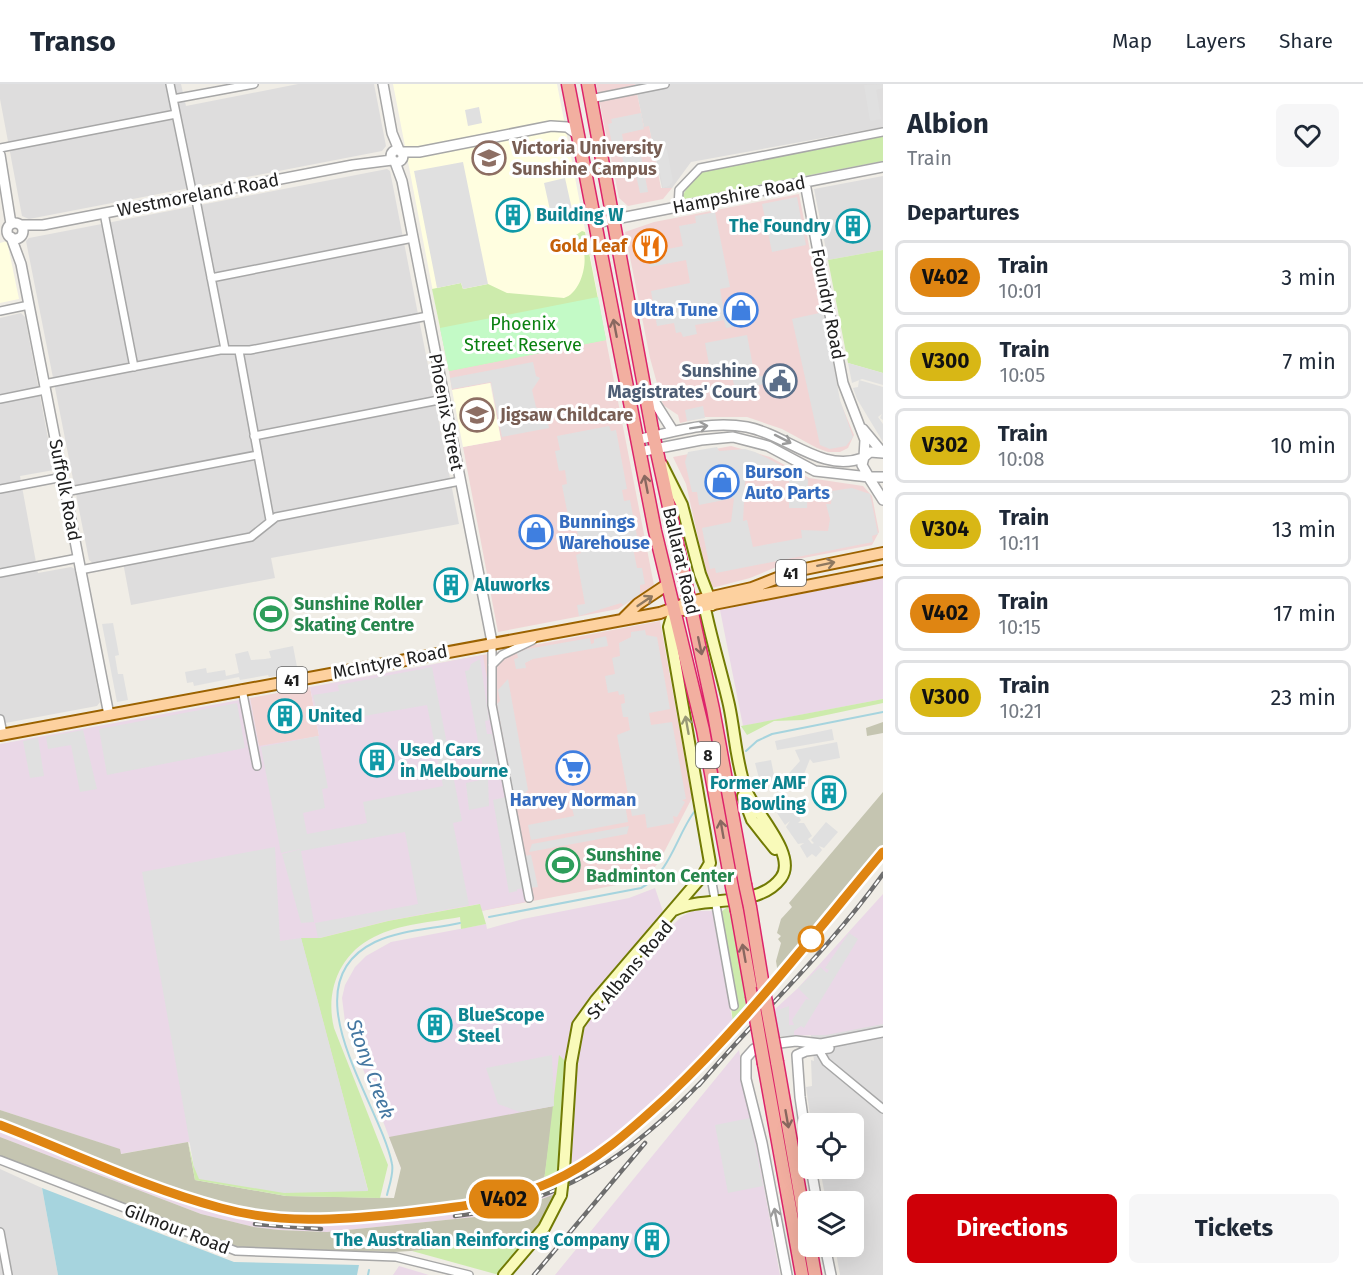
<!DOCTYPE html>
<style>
:root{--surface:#fff;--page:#f6f6f7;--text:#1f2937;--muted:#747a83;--line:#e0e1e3;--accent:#cf0008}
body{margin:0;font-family:"Fira Sans",sans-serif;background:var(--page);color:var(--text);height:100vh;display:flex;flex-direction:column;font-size:22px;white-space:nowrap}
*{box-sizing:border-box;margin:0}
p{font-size:20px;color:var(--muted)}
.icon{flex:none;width:33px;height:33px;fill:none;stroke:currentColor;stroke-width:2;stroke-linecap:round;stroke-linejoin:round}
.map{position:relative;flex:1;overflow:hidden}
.sheet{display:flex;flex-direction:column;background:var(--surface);width:480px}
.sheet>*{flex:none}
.badge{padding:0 12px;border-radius:20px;font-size:21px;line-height:39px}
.buttons{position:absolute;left:798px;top:1029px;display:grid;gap:12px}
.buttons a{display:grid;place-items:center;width:66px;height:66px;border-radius:9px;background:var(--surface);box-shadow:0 6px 24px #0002;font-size:30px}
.map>.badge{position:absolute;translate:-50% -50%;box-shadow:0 0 0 3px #fff}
h2{padding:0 24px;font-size:22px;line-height:54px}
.round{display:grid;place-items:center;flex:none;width:63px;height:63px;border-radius:9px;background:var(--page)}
.summary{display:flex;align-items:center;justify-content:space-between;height:102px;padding:0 24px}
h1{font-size:28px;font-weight:700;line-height:45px}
.cta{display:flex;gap:12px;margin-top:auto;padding:12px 24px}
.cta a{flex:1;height:69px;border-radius:9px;background:var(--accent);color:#fff;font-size:24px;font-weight:700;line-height:69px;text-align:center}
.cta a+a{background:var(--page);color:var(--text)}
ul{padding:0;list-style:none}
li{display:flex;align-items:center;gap:18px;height:75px;margin:0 12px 9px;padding:0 12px;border:3px solid var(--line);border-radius:9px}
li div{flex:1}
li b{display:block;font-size:22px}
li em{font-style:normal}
li .badge{min-width:66px;font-weight:700;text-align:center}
header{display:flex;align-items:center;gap:36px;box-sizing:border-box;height:84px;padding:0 30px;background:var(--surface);border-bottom:2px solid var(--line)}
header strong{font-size:28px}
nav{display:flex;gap:33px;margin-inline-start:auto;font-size:21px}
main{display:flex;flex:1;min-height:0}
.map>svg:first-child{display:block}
</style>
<header>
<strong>Transo</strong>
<nav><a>Map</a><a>Layers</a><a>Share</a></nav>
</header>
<main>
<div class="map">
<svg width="883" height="1191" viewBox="0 0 883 1191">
<rect width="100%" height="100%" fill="#f0ede6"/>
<path fill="#dedddd" d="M0,0H181L186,22L298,0H374L386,62L382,67L29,135L22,132L0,15Z
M635,0H883V43L691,78L672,104H662L649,43H644Z
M387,85L390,87L459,440L271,474L275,494L131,521L122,473L93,479L89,476L26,157L29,154Z
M883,92V166L828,176L814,105Z
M21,229L25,233L54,386L20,392L38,489L71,483L75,485L100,618L97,622L0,640V234Z
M883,940V1191H840L835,1163L854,1162V1118L826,1117L820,1085L854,1084V1040L811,1039L806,1003L812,1002L811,976L814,977L811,951Z
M0,1085L42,1104L58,1191H0Z"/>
<path fill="#f1d5d5" d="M596,0H635L644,43L649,42L661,104H672L663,115L628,122L619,114Z
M799,110L839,315L854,351L848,364L840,368H828L817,364L782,345L747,333H705L680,339L678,331L663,321L650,274L625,148L654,138Z
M606,256L654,501L618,525L498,548L463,363L501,356L491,299L452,306L449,287Z
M731,362L770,373L809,394L863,402L872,412L879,448L872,461L793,476L750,494L712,504L706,489L686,400L673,373Z
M660,537L692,714L659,778L649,790L632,798L481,827L435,580Z
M310,603L319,652L259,663L250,614Z"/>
<path fill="#ead8e7" d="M883,494V615L743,642L720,526Z
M483,571L525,818L481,827L479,820L388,837L320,854H302L368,1107L188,1058L120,1070L119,1065L0,1026V660L250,614L259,662L319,652L310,603Z
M655,804L669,845L681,833L692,827H712L733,940L648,1026L604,1061L572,1081L414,1118L345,938L342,914L345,901L355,883L366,872L391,858L486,840L487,845L523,835L629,814Z
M883,810V940L826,951L775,952L774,926L798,904Z
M739,966L780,1191H555Z
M0,1037L214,1119L288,1132L329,1133L460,1119L500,1111L560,1090L555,1110L518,1124L475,1133L327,1148L279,1146L254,1143L201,1130L0,1053Z
M399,1182L429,1191H393Z"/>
<path fill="#fffee0" d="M393,0H557L598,213L440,244Z
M7,157L19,215L0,219V159Z
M490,299L501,356L463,363L452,306Z"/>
<path fill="#c5c5b1" d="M883,638V649L867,652L866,644Z
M883,708V765L778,890L776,877L781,859L778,855L781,852L777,849L781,835L792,823L789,819Z
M554,1022L544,1097L500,1111L460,1119L329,1133L288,1132L214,1119L0,1037V1026L120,1065L121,1070L188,1058L195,1096L286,1112L394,1114L401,1084L389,1053Z
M0,1053L201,1130L254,1143L279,1146L327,1148L475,1133L518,1124L555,1110L544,1136L534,1149L515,1153L427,1166L394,1168L244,1164L226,1160L0,1072Z"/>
<path fill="#cdebac" d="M883,52V77L685,115L682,112L696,90L705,86Z
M582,147L585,148L606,256L449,287L432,205L461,199L463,205L488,200L507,209L564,214C579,210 587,184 584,169C583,162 578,158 576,151Z
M883,166V289L848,279L828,176Z
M883,615V619L803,636L774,637L747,651L741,642Z
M480,820L486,840L461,845L460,833C433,838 399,840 374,853C339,870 325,908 334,944L388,1081L380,1114L286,1112L195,1096L188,1058L194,1083L368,1106L301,854H320L388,837Z
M730,821L749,923L733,940L721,828Z
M559,971L567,979L560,1090L544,1097Z
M534,1149L499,1191L412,1167L466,1161Z"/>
<path fill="#c3fac6" d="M598,213L606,256L449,287L440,244Z"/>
<path fill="#e0e0e0" d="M883,0V4L876,6L881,35L870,37L864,1Z
M479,23L482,39L468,42L465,26Z
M641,29L644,45L622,50L625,68L614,70L608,40L612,39L611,35Z
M667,65L673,97L669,102L663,104L656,67Z
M640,67L648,108L640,109L634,82L625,84L622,71Z
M463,78L488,200L463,205L461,199L437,204L414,87Z
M565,94L573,130L552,135L544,99Z
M797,113L806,161L772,168L762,120Z
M715,128L730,203L720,205L725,234L735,232L737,242L726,244L724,236L695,241L697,250L683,253L681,248L676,249L674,239L657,242L651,207L690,199L686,176L650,183L647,169L683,162L679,142L696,139L695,132Z
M824,228L840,316L853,353L846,362L830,365L820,361L792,235Z
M747,251L755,293L763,292L764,300L735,306L731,287L711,291L705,259Z
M533,278L536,292L540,294L532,306L536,323L546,330L549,344L502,353L491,298L452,305L450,294Z
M848,279L883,289V301L862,295L852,299Z
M859,296L883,303V336L880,334L882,330L878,333L883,340V358L857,315L853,304L858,303Z
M703,322L705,334L687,337L685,326Z
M609,342L611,347L616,346L627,405L622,406L624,417L630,416L637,452L631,454L637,484H642L645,500L640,501V510L623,521L621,519L579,532L577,521L585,520L576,471L581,469L576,442H570L562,401L567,400L565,386L559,387L555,367L560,366L557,352Z
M717,363L719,367L745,365L755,368L808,395L807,424H789V397L775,396L748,383L745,399L743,437L747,436L753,463L802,454L801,446L828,447L830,435L826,420H831L832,407L852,404L870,410L878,450L872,452L873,458L716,489L715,484L710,485L702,444L731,438L734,414L699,421L697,408H692L685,378L688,368Z
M113,539L119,571L115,572L118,590H123L128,616L117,618L102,540Z
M645,546L646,551L657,553L670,625L649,629L651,641L672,638L686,715L682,716L685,718L677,733L673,732L674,739L647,744L645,730L632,732L617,651L630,646L628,633H623L621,620L625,619L624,610L619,611L618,607L608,609L605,592L615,590L612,574L620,572L619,559L631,553V548Z
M606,552L608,562L533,575L525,579L526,584L516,585L514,575L518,574L517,569L527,565L590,554L591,560L594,559V555Z
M293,562L298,588L269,593L268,591L240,596L239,593L194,602L193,598L187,599L185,588L206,584L207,589L225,586L226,592L239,589L235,570L248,567L251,576L265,575L271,574L269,567Z
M480,575L489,636L485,637L487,650H492L501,696L488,695L489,722L469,726L466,699L485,695L465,587L469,586L471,580Z
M432,583L462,737L453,739L469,821L385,837L318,854L315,839L418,820L405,748L301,767L314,838L301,839L282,770L301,765L281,769L261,663L318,652L328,704L322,705L325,724L303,729L307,750L367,739L363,718L443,702L427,621L364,632L362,625L318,635L313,611L339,607L338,601Z
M508,595L528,706L520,714L514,712L497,620L500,617L498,606Z
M237,619L245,664L107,691L99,645Z
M832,645L834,656L777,666L775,657Z
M83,646L97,705L80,708L71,661L48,665L46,653Z
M38,654L44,692L30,694L23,657Z
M837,658L840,674L813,679L810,675L798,705L792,706L798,689L794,691L795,696L790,698L791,706L785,707L783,696L800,677L795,666Z
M771,676L775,696L761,702L755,679Z
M510,712L522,772L531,771L538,803L517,805V807L509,809L493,716Z
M624,715L628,738L531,756L528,741L574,732L572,724Z
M777,720L784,721L787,725L792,722L801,736L798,739H804L812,752L808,755L812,760L814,759L811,756L826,738L838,748L824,764L819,762L822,766L816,773L812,770L807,774L800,762L804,759L798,760L786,743L790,737L785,741L773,723Z
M629,742L627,750L529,768L532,760Z
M275,763L280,857L301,854L368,1107L284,1109L199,1095L194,1083L142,788Z
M849,849L858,855L804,944L801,942L794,947V952H776L775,927L789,922V941H794L792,936L806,915L810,916L798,904L820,883L827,889L829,886L825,884Z
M552,971L554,1022L520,1028L498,1020L486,984Z
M750,1034L763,1102L728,1109L715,1041Z"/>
<path fill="#a6d4de" d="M42,1104L234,1178L359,1181L357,1191H58Z"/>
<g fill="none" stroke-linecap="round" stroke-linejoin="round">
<path stroke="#a6d4de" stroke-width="2" d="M746,667L757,657L772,650L883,628
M489,833L641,804C670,789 676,753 694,728
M387,1111C389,1102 394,1089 392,1080C380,1018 286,901 375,858C400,846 433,845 460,839
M368,1191L369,1186"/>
<defs>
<path id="minor" d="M170,0L193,112
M173,15L254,0
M590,15L665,0
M0,64L176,30
M195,111L225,265
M678,123L679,106L700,84L883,48
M104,129L134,283
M211,194L413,154
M0,227L29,221
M239,267L270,436
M44,300L220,266H250L428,232
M0,315L45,306
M254,352L444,315
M0,405L63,393
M65,408L257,371
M80,486L251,453L276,433L460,397
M0,489L78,474
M492,558V621L529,814
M492,581L502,571L533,556
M242,605L257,682
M0,635L3,650
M709,782L734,922
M819,966L826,978L883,1025
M0,1076L236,1167L396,1173L469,1191
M0,1148L8,1191"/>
<path id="tertiary" d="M383,0L392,49L399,66
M391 72a6 6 0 1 1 12 0a6 6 0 1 1-12 0Z
M401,68H419L551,42L567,43L578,51
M0,71L11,140
M395,78L402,97L492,558
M805,99L843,299L865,356L864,373
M595,139L883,83
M7 147a8 8 0 1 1 16 0a8 8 0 1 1-16 0Z
M21,141H43L353,81L392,76
M11,153L21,180L109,631
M647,306L673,347
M863,345L882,368
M637,356C672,348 710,336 747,343C788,351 821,389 863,374
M639,368L701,356L733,353L768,362L815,387L869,393
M883,369L870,368L864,373L862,381L869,393H883
M869,394L883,416
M797,971L800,1013L808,1068
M797,971L806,967L829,964
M811,1084L817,1118
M825,1162L831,1191
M787,1191L762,1059L746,995V974L754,965L763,961L796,957L821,960L883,948"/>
<path id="secondary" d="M662,381L682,421L700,490L712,521
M743,712L752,736L775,765
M674,826C706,811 758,825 781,794C798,771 755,729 746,706C736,679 735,649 729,621C721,586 710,551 703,515
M564,1086L571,979L578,941L596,916L703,791L710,779L669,543L674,526
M504,1191L544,1144L561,1111"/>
<path id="primary" d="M683,526L883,487
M623,535L638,520L668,500
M0,651L660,529L690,518L752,504L795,487L883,469"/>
<path id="trunk" d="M568,0L655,447L703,646L732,803
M588,0L652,345L713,625L745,800
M750,823L763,902
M737,827L752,912
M777,978L808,1155
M764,980L802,1191
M810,1162L815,1191"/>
</defs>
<use href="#minor" stroke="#a7a7a7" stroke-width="10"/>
<use href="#tertiary" stroke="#a7a7a7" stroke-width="12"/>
<use href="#secondary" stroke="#717a04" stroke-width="14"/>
<use href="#primary" stroke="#9b6200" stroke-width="14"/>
<use href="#trunk" stroke="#dd246a" stroke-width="15"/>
<use href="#minor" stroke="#fff" stroke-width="7"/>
<use href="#tertiary" stroke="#fff" stroke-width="9"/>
<use href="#secondary" stroke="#f9faba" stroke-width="10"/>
<use href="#primary" stroke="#fdd19f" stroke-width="10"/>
<use href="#trunk" stroke="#f2afa0" stroke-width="12"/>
<defs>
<path id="rail" d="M699,1001C760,929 828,867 883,790
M0,1041C73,1069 145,1104 221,1124C280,1140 337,1136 397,1130C450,1124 502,1120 551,1098C596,1078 632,1045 668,1012C747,937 813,851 883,768
M455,1132C561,1120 632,1071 704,995
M255,1140L321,1145
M534,1191L645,1059"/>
</defs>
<use href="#rail" stroke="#6e6e6e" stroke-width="4.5"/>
<use href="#rail" stroke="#fff" stroke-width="2" stroke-dasharray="7" stroke-linecap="butt"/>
<defs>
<path id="secondary-bridge" d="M561,1111L564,1086"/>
<path id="trunk-bridge" d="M745,800L750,823
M732,803L737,827
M763,902L777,978
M752,912L764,980"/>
</defs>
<use href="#secondary-bridge" stroke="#717a04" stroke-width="14" stroke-linecap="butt"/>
<use href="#trunk-bridge" stroke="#dd246a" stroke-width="15" stroke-linecap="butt"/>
<use href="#secondary-bridge" stroke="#f9faba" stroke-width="10"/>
<use href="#trunk-bridge" stroke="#f2afa0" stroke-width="12"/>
</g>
<defs><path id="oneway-shaft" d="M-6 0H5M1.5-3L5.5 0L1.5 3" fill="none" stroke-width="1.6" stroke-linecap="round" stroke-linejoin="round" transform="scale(1.5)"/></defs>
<g stroke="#896860">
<use href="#oneway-shaft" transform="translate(615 244) rotate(-101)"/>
<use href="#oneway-shaft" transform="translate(646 400) rotate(-101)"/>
<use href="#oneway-shaft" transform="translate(700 562) rotate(78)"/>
<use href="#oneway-shaft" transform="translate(722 745) rotate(-100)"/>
<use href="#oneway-shaft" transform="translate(744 869) rotate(-100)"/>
<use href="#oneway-shaft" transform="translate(787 1035) rotate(80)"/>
</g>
<g stroke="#9b9b9b">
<use href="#oneway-shaft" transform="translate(699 343) rotate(-9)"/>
<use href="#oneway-shaft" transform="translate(783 355) rotate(27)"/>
<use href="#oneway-shaft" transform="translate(776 1133) rotate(-101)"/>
</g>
<g stroke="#8e7860">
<use href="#oneway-shaft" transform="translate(826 480) rotate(-12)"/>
<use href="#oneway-shaft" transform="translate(645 517) rotate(-34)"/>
</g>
<use stroke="#979875" href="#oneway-shaft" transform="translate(687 641) rotate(-100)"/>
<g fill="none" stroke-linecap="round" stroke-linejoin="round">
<defs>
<path id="line" d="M0,1041C73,1069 145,1104 221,1124C280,1140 337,1136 397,1130C450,1124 502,1120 551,1098C596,1078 632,1045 668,1012C747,937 813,851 883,768"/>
</defs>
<use href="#line" stroke="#fff" stroke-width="14"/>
<use href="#line" stroke="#df8512" stroke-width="9"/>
</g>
<defs>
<symbol id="university-ring" viewBox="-11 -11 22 22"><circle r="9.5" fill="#fff" stroke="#8d6e63" stroke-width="1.5"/><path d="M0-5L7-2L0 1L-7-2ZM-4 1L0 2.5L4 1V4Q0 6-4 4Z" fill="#8d6e63"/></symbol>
<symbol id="building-ring" viewBox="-11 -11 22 22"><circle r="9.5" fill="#fff" stroke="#0f9aa8" stroke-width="1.5"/><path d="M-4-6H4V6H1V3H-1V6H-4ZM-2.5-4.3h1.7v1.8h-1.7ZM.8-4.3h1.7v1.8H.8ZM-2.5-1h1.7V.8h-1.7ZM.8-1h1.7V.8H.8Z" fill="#0f9aa8"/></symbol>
<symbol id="restaurant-ring" viewBox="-11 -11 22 22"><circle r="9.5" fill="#fff" stroke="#e8710a" stroke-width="1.5"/><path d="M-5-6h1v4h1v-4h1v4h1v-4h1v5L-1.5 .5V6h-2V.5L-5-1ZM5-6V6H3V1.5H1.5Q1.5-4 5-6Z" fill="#e8710a"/></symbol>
<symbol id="shop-ring" viewBox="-11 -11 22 22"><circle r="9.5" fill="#fff" stroke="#3f7fe0" stroke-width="1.5"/><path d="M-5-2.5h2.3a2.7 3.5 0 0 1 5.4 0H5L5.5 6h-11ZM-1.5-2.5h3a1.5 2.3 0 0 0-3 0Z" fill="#3f7fe0"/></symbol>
<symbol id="civic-ring" viewBox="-11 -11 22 22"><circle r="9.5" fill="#fff" stroke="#5c6f8a" stroke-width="1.5"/><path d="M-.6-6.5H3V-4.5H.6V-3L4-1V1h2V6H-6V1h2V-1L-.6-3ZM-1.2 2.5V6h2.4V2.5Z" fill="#5c6f8a"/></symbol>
<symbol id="school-ring" viewBox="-11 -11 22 22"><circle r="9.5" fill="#fff" stroke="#8d6e63" stroke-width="1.5"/><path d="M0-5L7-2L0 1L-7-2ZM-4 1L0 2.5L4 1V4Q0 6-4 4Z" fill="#8d6e63"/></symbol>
<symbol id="stadium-ring" viewBox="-11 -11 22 22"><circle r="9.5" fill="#fff" stroke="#2e9e5b" stroke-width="1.5"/><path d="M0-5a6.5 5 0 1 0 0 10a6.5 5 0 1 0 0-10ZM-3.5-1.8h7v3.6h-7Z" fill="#2e9e5b"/></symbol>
<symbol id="supermarket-ring" viewBox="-11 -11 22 22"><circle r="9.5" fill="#fff" stroke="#3f7fe0" stroke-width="1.5"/><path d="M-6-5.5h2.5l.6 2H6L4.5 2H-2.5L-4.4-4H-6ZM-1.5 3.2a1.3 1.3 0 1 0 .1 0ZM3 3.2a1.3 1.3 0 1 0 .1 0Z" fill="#3f7fe0"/></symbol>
</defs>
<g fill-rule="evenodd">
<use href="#university-ring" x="470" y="55" width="38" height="38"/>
<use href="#building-ring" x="494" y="112" width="38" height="38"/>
<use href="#building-ring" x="834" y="123" width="38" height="38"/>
<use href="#restaurant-ring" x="631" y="143" width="38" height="38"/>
<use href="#shop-ring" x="722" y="207" width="38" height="38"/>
<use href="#civic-ring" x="761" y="278" width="38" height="38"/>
<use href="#school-ring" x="458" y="312" width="38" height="38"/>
<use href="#shop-ring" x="703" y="379" width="38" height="38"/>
<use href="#shop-ring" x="517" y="429" width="38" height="38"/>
<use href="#building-ring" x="432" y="482" width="38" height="38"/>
<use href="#stadium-ring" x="252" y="511" width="38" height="38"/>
<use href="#building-ring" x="266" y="613" width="38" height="38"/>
<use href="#building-ring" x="358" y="657" width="38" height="38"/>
<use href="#supermarket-ring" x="554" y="665" width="38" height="38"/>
<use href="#building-ring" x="810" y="690" width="38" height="38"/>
<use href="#stadium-ring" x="544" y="762" width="38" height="38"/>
<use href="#building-ring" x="416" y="922" width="38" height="38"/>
<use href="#building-ring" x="633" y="1137" width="38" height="38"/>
</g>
<circle fill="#fff" stroke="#df8512" stroke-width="3" cx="811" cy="855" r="12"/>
<g text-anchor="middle" stroke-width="6" stroke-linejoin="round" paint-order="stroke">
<g fill="#fff" stroke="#636363" stroke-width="1.5">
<rect x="776" y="476" width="30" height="26" rx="4.5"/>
<rect x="277" y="583" width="30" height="26" rx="4.5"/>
<rect x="696" y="658" width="24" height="26" rx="4.5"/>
</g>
<g font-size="16" font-weight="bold" fill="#202020">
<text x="791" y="495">41</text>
<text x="292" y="602">41</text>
<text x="708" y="677">8</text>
</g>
<g font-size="18" font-weight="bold" fill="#785e54" stroke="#fff" text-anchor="start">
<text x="512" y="70">Victoria University<tspan x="512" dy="21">Sunshine Campus</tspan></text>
<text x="500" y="337">Jigsaw Childcare</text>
</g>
<g font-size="18" fill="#202020" stroke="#fff">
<text transform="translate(198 111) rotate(-11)" y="6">Westmoreland Road</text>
<text transform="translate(739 111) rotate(-11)" y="6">Hampshire Road</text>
<text transform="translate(828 220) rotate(79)" y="6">Foundry Road</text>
<text transform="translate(446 328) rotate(79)" y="6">Phoenix Street</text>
<text transform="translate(65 406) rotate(79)" y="6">Suffolk Road</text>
<text transform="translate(681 477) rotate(77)" y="6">Ballarat Road</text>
<text transform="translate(390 578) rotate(-11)" y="6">McIntyre Road</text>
<text transform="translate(630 886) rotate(-50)" y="6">St Albans Road</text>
<text transform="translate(177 1145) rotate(21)" y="6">Gilmour Road</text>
</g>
<g font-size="18" font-weight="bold" fill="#0d838f" stroke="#fff" text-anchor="start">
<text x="536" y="137">Building W</text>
<text x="830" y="148" text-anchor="end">The Foundry</text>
<text x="474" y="507">Aluworks</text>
<text x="308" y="638">United</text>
<text x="400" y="672">Used Cars<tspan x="400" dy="21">in Melbourne</tspan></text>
<text x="806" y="705" text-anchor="end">Former AMF<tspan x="806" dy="21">Bowling</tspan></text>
<text x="458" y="937">BlueScope<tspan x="458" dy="21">Steel</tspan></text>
<text x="629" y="1162" text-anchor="end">The Australian Reinforcing Company</text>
</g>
<g font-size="18" font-weight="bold" fill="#c56008" stroke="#fff" text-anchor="end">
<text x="627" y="168">Gold Leaf</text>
</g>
<g font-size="18" font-weight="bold" fill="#366cbe" stroke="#fff" text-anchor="start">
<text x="718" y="232" text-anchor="end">Ultra Tune</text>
<text x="745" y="394">Burson<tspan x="745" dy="21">Auto Parts</tspan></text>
<text x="559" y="444">Bunnings<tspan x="559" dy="21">Warehouse</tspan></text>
<text x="573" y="722" text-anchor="middle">Harvey Norman</text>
</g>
<g font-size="18" fill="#0a8110" stroke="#fff">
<text x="523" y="246">Phoenix<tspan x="523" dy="21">Street Reserve</tspan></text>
</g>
<g font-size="18" font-weight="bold" fill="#4e5e75" stroke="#fff" text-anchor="end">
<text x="757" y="293">Sunshine<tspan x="757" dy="21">Magistrates' Court</tspan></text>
</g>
<g font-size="18" font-weight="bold" fill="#27864d" stroke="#fff" text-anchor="start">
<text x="294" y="526">Sunshine Roller<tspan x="294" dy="21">Skating Centre</tspan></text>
<text x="586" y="777">Sunshine<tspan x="586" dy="21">Badminton Center</tspan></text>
</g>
<g font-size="20" font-style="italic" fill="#4477a1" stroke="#fff">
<text transform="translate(371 985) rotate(70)" y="7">Stony Creek</text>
</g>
</g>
</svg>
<div class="buttons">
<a><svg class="icon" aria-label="locate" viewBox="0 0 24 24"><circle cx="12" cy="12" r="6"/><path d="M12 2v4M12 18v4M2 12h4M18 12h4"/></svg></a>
<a><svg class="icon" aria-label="layers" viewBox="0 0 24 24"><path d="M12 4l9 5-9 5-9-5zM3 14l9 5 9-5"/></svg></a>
</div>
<b class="badge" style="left:504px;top:1115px;background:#df8512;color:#111">V402</b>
</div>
<section class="sheet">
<div class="summary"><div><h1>Albion</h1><p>Train</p></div><a class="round"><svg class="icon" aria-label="heart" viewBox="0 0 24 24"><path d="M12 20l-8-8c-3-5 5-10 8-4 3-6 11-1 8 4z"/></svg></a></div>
<h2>Departures</h2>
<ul>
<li><span class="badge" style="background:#df8512;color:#111">V402</span><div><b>Train</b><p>10:01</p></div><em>3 min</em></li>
<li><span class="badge" style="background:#d8b715;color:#111">V300</span><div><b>Train</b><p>10:05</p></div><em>7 min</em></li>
<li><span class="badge" style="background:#d8b715;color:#111">V302</span><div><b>Train</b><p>10:08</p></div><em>10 min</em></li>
<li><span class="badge" style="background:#d8b715;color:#111">V304</span><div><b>Train</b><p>10:11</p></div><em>13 min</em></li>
<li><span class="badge" style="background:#df8512;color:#111">V402</span><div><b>Train</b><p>10:15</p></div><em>17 min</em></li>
<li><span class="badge" style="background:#d8b715;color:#111">V300</span><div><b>Train</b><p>10:21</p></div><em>23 min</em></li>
</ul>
<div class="cta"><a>Directions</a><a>Tickets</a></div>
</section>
</main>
